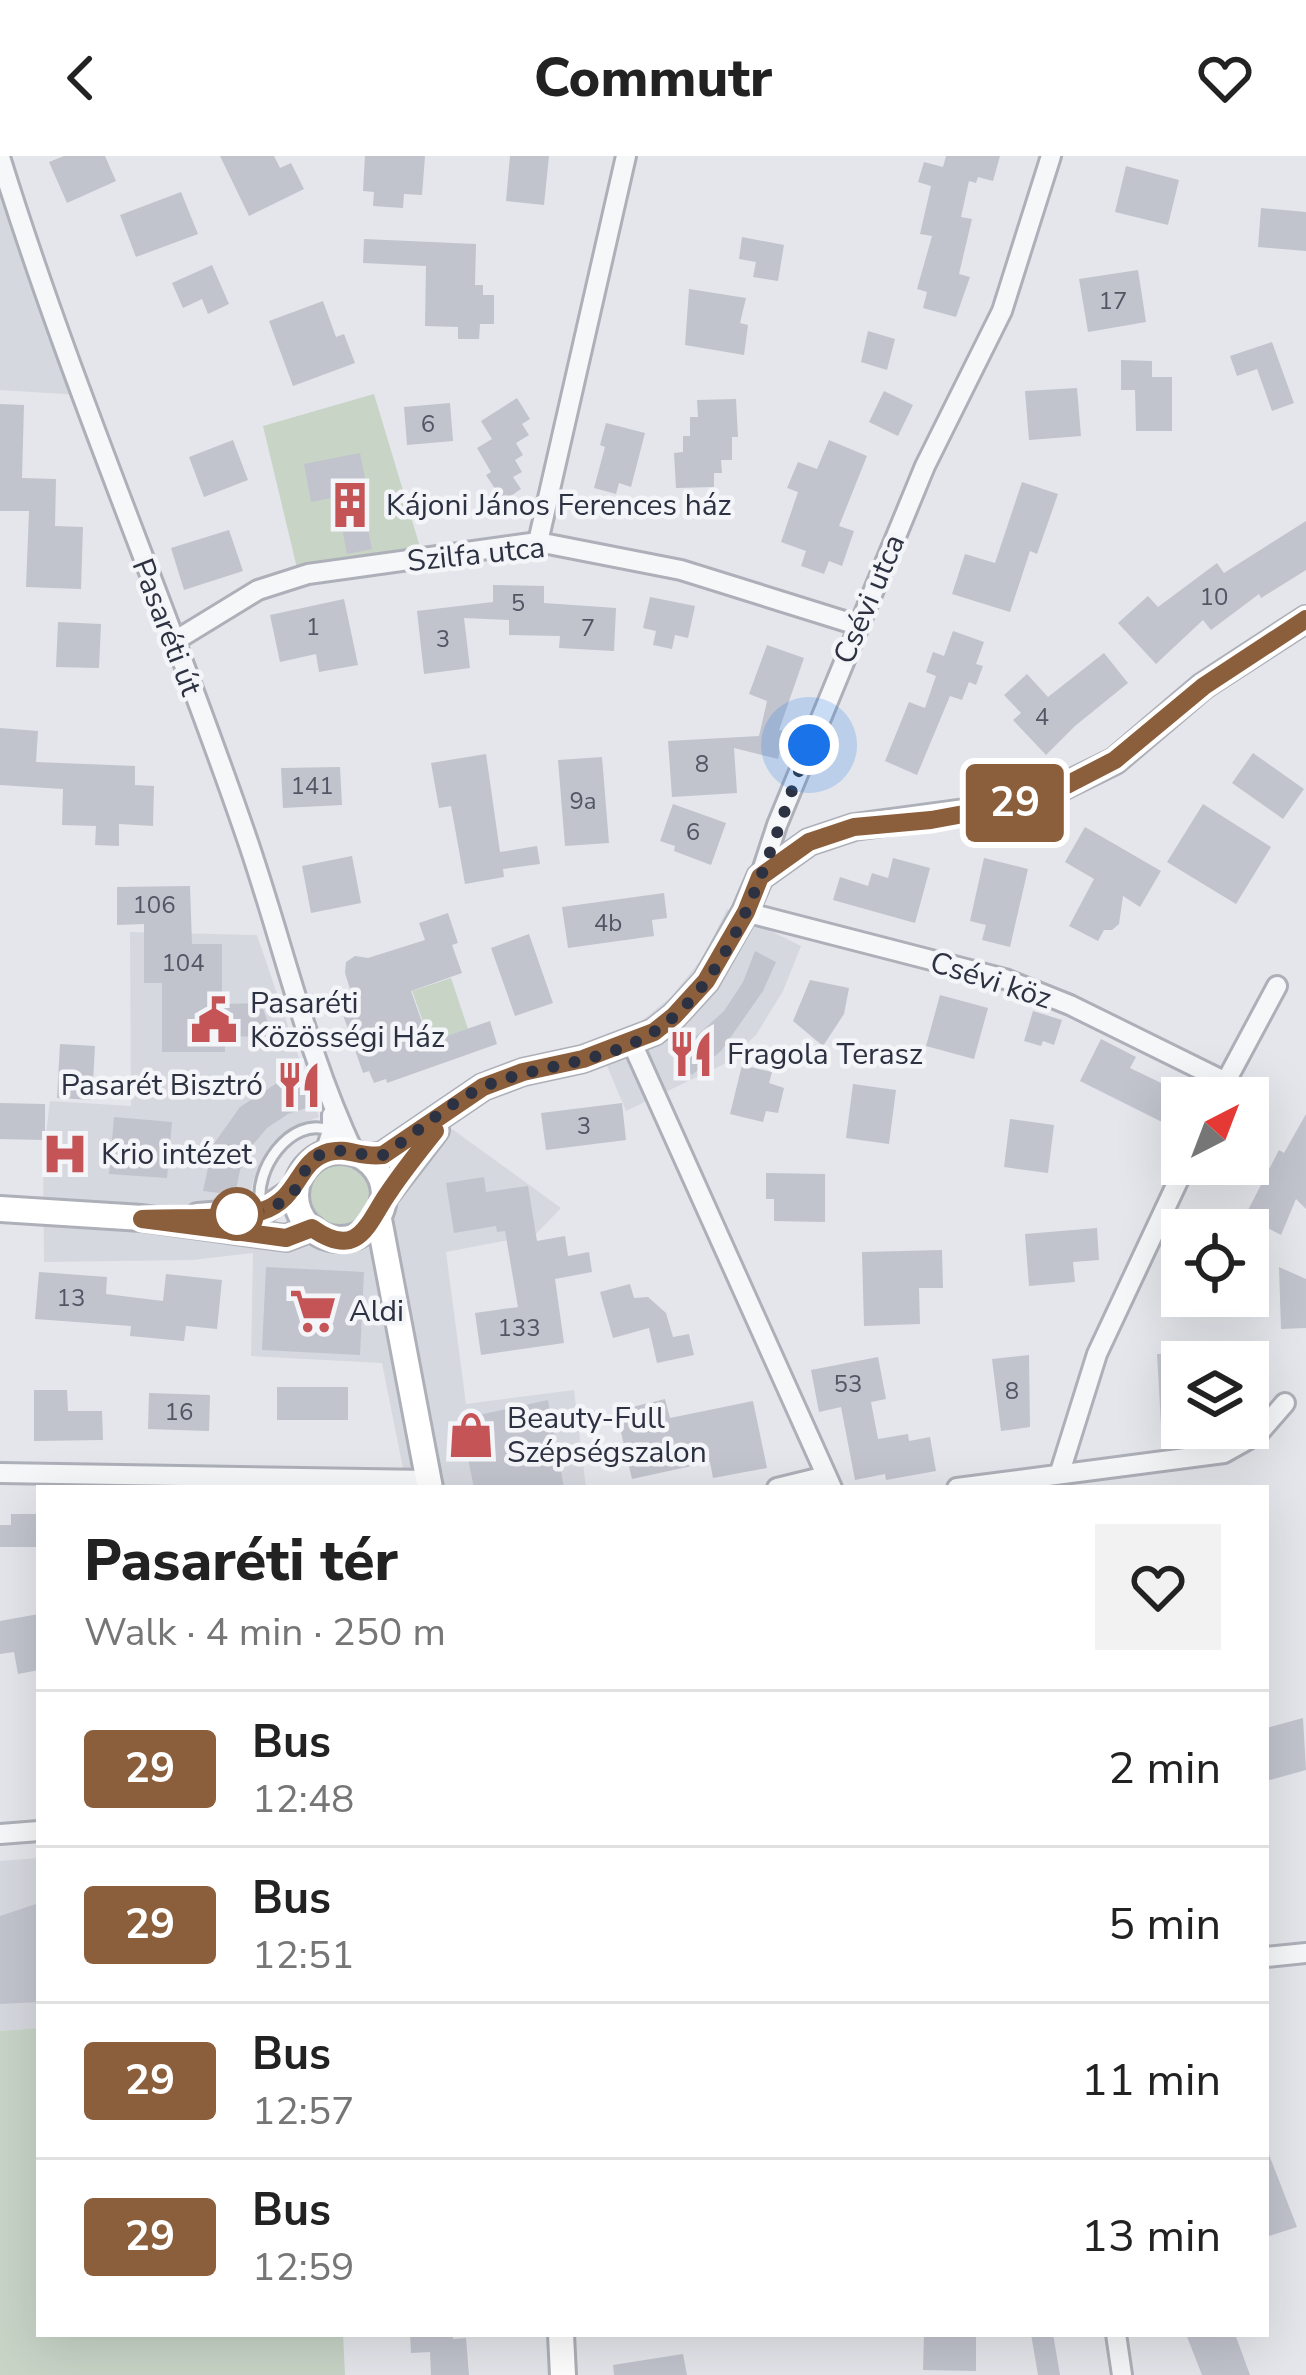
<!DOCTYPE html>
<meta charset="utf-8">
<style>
:root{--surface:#fff;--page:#f2f2f2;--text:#222;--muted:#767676;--line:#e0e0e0}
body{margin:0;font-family:"Nunito Sans",sans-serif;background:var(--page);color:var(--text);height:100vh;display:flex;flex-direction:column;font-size:45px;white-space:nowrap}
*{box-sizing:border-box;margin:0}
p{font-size:39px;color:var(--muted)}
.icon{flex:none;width:66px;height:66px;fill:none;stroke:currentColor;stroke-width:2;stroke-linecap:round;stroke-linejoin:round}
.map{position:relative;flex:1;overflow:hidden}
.side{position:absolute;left:36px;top:1329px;width:1233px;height:852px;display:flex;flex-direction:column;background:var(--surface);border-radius:0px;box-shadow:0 12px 48px #0002}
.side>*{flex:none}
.badge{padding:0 24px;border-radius:9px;font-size:42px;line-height:78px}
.needle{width:78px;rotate:42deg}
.buttons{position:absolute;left:1161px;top:921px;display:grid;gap:24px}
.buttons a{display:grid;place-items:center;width:108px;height:108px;border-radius:0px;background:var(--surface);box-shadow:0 12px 48px #0002;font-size:60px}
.you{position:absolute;width:60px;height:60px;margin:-30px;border:9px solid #fff;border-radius:50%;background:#1a73e8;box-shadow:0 0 0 18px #1a73e833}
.map>.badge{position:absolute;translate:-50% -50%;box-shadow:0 0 0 6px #fff}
.round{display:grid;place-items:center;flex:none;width:126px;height:126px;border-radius:0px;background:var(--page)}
.headline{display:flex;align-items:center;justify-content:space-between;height:204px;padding:0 48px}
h1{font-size:57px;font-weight:800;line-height:90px}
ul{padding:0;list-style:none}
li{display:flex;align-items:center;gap:36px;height:156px;padding:0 48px;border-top:3px solid var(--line)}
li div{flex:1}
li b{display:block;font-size:45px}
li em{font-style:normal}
li .badge{min-width:132px;font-weight:700;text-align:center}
header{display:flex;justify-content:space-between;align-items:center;height:156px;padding:0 48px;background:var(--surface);font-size:54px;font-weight:800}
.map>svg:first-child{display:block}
</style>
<header><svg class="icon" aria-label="back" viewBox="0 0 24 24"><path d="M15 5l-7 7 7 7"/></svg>Commutr<svg class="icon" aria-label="heart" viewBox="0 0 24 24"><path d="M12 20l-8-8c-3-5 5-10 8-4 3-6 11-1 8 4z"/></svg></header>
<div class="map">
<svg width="1306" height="2219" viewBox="0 0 1306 2219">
<rect width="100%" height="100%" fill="#e4e6eb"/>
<path fill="#d6d8df" d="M0,1L80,239L0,234Z
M727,753L801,790L783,835L756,879L724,908L626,955L597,886L639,867L671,841L704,800Z
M130,776L257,779L319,961L290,972L267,994L253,1025L242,1078L336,1090L393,1093L391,1061L406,1021L452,973L561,1052L535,1079L446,1096L466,1248L574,1234L586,1332H407L382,1207L251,1200L253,1097L192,1104L44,1106L43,1003L50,945L131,950Z
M39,1702V1872L0,1875V1705Z"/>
<path fill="#c7d4c6" d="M374,238L420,391L297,412L263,270Z
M451,822L468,873L430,885L412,835Z
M308 1038a32 32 0 1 1 64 0a32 32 0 1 1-64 0Z
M39,1872V2178H343L345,2219H0V1875Z"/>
<path fill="#c1c4cd" d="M64,0H105L116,25L67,47L49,6Z
M220,0H274L280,12L291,7L304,33L249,60Z
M365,0H425L422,39L404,38L403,52L373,50L374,36L363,35Z
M510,0H549L544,49L506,45Z
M946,0H1000L993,25L978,21L976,27L969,25L961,61L972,63L959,118L970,121L956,161L923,152L927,136L917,133L932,80L920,78L931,30L918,26L924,6L943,11Z
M1126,10L1179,24L1168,69L1115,56Z
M181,36L198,78L136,101L120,59Z
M1261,52L1306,56V95L1258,91Z
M742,81L784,89L778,125L753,121L756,106L739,103Z
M364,83L476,88L475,129H483V139H494V168H480L479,183H458V171L425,170L426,110L363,107Z
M212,109L229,148L208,158L202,143L183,152L172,127Z
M1138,114L1146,166L1088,176L1079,123Z
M689,133L746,142L740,167L748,169L744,199L685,189Z
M323,145L336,181L344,178L355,207L293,230L269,165Z
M868,175L895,183L887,214L861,206Z
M1272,186L1294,247L1272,255L1257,213L1237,220L1230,200Z
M1121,204L1152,205V221H1172V275H1136L1135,234H1121Z
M1077,232L1081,280L1029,284L1025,235Z
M884,235L913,249L898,280L869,266Z
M517,242L530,263L522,268L529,279L516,287L523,299L515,304L522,316L513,321L521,333L503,345L486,319L491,316L477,292L492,283L481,265Z
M736,243L738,281H732V304H721L722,317H714V331L676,332L674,297L683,296V280H690V261H698L697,244Z
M450,247L453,285L407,289L404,251Z
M0,248L24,249L22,322L56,323L55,370L83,371L81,433L26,431L29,355H0Z
M606,267L645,277L631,331L619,327L616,338L594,332L605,291L600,289Z
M233,284L248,324L204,341L189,301Z
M829,284L867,300L839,370L854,375L842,410L829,405L824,418L801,410L806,395L781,386L798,336L787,332L798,306L817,313Z
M360,297L367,332L360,334L372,393L347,398L336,341L311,346L304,308Z
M1022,326L1058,338L1037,398L1030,395L1010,456L952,438L965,398L995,407Z
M1306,365V414L1261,442L1259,438L1211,474L1203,464L1156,508L1118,467L1148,440L1158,451L1217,407L1224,417Z
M229,374L243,415L184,434L171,392Z
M493,429L544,430V447L616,452L614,495L559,492L560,480L509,479V464L464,462L470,512L424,518L417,455L493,446Z
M650,441L695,450L688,482L675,479L672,493L653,489L656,475L643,472Z
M344,443L358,509L319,516L316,498L280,506L270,459Z
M58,466L101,468L99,512L56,511Z
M953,475L984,486L976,508L983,510L976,529L969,526L962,544L950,540L917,619L885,605L909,546L925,552L936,520L926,516L933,496L944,500Z
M767,489L804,502L779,574L785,575L778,603L734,592L737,637L672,641L668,585L759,580L767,545L749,538Z
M1104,497L1128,527L1075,570L1046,599L1013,564L1021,557L1004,539L1027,518L1048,541Z
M0,572L38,575L36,606L135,610V629L154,630L153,670L119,668V690L95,689L96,670L62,669L63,633L0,629Z
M1253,597L1304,633L1283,663L1232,627Z
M486,598L500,696L537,690L540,708L503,713L504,721L465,728L451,650L439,652L431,607Z
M602,601L609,687L565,690L558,604Z
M340,611L342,649L283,652L281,612Z
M673,648L726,667L711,709L674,695L675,690L660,685Z
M1203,648L1271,691L1236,748L1167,706Z
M1085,671L1161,715L1140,751L1123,740L1119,768L1112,774H1104L1098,785L1069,770L1094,723L1065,706Z
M352,700L361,747L311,757L302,710Z
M893,702L930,712L915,767L833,744L840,721L868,730L872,717L888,722Z
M984,702L1028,713L1010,791L982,784L986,769L970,765Z
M190,730L192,788H222V848L261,847L273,881L225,880V896H162V827H144V768L117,769V731Z
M664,737L667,762L652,764L654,780L568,792L562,751Z
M448,757L458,787L452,789L462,817L411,835L429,886L490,865L497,888L387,927L386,923L374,927L369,915L363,917L341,853L347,851L341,835L350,833L345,817L346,806L355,800L368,802L425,784L419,767Z
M529,778L553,847L515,860L491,792Z
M755,795L776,806L763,835L721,895L692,919L673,901L724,855L743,826Z
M810,824L849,832L844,858L823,890L793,865Z
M940,839L988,852L974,903L926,890Z
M1033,855L1062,864L1054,889L1043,885L1041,890L1024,885Z
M1101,883L1136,901L1130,912L1182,937V976L1080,925Z
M60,888L95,890L92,944L57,942Z
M742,909L772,916L769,927L784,932L778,957L766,955L763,966L730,958Z
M304,919L312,950L288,958L267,972L251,991L240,1014L235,1039L203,1035L213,989L240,951L280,925Z
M853,928L896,934L889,988L846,982Z
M0,947L45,948V984L0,983Z
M622,947L626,984L546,994L541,957Z
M1306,958V1053L1296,1043L1281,1079L1245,1060L1279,994L1284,997Z
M114,961L172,966L167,1022L109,1018Z
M1010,963L1054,969L1048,1017L1004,1011Z
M766,1017L825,1018V1066L774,1065V1043H766Z
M484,1021L486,1036L528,1030L537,1085L565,1080L568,1100L589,1096L592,1116L555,1123L564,1187L481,1199L475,1157L518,1151L505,1075L497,1076L496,1070L454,1077L446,1027Z
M1097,1072L1099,1104L1073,1106L1075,1126L1029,1130L1025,1078Z
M942,1094L943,1132H919L920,1168L864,1170L862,1096Z
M266,1111L364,1116L360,1199L262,1194Z
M1279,1111L1306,1123V1172L1281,1173Z
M39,1116L107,1121L106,1138L163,1145L166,1118L222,1124L217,1173L186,1170L184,1185L130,1180L131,1170L35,1163Z
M630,1128L634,1142L648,1141L666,1157L673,1181L689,1178L694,1199L657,1207L649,1172L613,1182L600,1136Z
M1182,1197V1268L1161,1269L1157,1198Z
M1029,1199L1030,1271L1001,1275L992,1203Z
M878,1201L886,1243L871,1246L878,1283L908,1278L909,1285L930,1281L936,1315L886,1324L885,1318L855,1324L841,1251L819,1256L811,1214Z
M277,1231H348V1264H277Z
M34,1234H67L68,1255H102L103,1284L34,1285Z
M149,1237L210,1239L209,1275L148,1273Z
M665,1243L670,1262L753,1245L767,1312L713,1322L710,1306L632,1323L616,1255Z
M548,1244L564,1332H474L460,1263Z
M11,1358H39V1391H0V1369H11Z
M39,1458V1514L18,1518L14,1496L0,1498V1465Z
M1303,1562L1306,1614L1266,1625V1572Z
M39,1747V1846L0,1848V1760Z
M1266,1991L1297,2071L1266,2081Z
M410,2178H453V2183L466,2182L469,2219H431L430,2196L411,2197Z
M924,2178H976V2215L923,2214Z
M1031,2178H1053L1060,2219H1038Z
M1186,2178H1235L1250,2219H1202Z
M683,2198L687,2219H614L613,2209Z"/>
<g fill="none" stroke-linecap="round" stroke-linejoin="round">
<defs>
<path id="lane" d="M261,1049C253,1015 290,960 329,974"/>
<path id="street" d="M0,1C71,230 167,450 245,677C282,783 306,896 354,997
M538,386L626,0
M173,486L258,434L308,418L538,386L681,414L857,469
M760,721L777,669L925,310L1002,155L1051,0
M745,756L1005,823L1070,849L1224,925
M632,887L832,1332
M1217,942L1277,830
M325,997L332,975V959
M1060,1316L1097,1198L1186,1008
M0,1317L429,1324
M777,1332L826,1320
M957,1332L1224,1297L1258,1278L1285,1247
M0,1678L39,1675
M1266,1801L1306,1797
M1116,2178L1122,2219"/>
<path id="secondary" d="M296 1039a44 44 0 1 1 88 0a44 44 0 1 1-88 0Z
M364,1002L383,999L483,931L523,916L583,903L654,876L674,860L706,825L745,756L760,721L809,686L854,671L1002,651L1056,634L1115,605L1203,530L1306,463
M383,1043L436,974
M0,1053L142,1062L286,1082L312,1072
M378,1058L430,1332
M198,1060L263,1055L296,1033
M561,2178L563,2219"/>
</defs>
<use href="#lane" stroke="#adb0b8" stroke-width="15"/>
<use href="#street" stroke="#adb0b8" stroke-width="24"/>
<use href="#secondary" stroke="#adb0b8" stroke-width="30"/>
<use href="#lane" stroke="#f6f7f9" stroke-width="9"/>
<use href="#street" stroke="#f6f7f9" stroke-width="18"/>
<use href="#secondary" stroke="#fff" stroke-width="24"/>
</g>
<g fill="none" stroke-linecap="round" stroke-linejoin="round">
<defs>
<path id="line" d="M435,975C419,995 403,1015 389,1036C368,1065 360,1106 312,1072L286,1082L142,1063C173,1061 235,1065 262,1055C301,1042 296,1005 329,996C348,991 360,1002 383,999L483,931L523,916L583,903L654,876L674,860L706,825L746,756L760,721L809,686L854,671L931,664L1002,651L1057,634L1115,604L1204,530L1306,463"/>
</defs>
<use href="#line" stroke="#fff" stroke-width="27"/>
<use href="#line" stroke="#8b5e3c" stroke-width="18"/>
<path stroke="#2d3242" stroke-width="12" stroke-dasharray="0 21.6" d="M237,1058C251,1059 282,1052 295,1034C305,1020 305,1003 325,997C345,990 361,1002 383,999C419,976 451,944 490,928C543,908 607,907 655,875C742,818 772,680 809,589"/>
</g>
<defs>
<symbol id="building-bare" viewBox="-9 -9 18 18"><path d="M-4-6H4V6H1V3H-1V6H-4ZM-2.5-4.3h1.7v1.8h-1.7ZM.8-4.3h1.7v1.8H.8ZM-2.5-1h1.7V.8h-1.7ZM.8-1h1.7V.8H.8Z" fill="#c55457" stroke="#f4f5f8" stroke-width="2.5" paint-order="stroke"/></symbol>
<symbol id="civic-bare" viewBox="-9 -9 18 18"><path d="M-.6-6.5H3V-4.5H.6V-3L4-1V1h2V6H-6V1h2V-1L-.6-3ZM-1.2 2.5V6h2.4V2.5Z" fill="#c55457" stroke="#f4f5f8" stroke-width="2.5" paint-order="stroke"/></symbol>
<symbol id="restaurant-bare" viewBox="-9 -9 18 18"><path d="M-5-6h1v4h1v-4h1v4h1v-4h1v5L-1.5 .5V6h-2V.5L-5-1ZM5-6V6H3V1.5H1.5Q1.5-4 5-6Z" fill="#c55457" stroke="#f4f5f8" stroke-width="2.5" paint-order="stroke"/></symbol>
<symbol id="hospital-bare" viewBox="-9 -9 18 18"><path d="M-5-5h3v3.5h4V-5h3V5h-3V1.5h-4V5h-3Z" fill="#c55457" stroke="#f4f5f8" stroke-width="2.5" paint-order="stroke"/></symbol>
<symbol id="supermarket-bare" viewBox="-9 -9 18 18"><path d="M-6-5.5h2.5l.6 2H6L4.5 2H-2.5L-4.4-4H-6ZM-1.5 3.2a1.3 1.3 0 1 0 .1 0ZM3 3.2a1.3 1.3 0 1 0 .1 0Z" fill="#c55457" stroke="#f4f5f8" stroke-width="2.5" paint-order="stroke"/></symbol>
<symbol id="shop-bare" viewBox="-9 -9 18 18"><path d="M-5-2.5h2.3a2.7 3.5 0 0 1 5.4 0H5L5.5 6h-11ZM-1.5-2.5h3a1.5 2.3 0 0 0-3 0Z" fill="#c55457" stroke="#f4f5f8" stroke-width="2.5" paint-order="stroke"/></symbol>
</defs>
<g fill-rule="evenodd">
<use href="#building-bare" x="317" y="316" width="66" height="66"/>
<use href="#civic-bare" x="181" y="831" width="66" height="66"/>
<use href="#restaurant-bare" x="658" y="865" width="66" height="66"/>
<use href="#restaurant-bare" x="266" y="896" width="66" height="66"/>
<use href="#hospital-bare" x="32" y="965" width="66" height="66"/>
<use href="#supermarket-bare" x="280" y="1122" width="66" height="66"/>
<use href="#shop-bare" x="438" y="1246" width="66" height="66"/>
</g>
<circle fill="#fff" stroke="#8b5e3c" stroke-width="6" cx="237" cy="1058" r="24"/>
<g text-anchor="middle" stroke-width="9" stroke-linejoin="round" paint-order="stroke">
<g font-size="24" fill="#525665">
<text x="1113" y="153">17</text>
<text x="428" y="276">6</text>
<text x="1214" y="449">10</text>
<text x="518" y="455">5</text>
<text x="313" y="479">1</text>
<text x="588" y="480">7</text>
<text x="443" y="491">3</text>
<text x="1042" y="569">4</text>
<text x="702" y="616">8</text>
<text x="312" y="638">141</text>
<text x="583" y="653">9a</text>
<text x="693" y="684">6</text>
<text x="154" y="757">106</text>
<text x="608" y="775">4b</text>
<text x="183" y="815">104</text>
<text x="584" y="978">3</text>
<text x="71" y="1150">13</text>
<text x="519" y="1180">133</text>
<text x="848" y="1236">53</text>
<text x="1012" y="1243">8</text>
<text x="179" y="1264">16</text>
</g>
<g font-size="30" fill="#2d3242" stroke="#f4f5f8" text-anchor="start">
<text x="386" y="359">Kájoni János Ferences ház</text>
<text x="250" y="857">Pasaréti<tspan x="250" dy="34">Közösségi Ház</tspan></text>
<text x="727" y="908">Fragola Terasz</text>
<text x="263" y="939" text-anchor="end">Pasarét Bisztró</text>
<text x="101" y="1008">Krio intézet</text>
<text x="349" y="1165">Aldi</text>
<text x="507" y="1272">Beauty-Full<tspan x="507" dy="34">Szépségszalon</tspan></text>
</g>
<g font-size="30" fill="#2d3242" stroke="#f4f5f8">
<text transform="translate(476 398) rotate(-6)" y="10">Szilfa utca</text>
<text transform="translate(869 443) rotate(-67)" y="10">Csévi utca</text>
<text transform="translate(167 471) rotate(69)" y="10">Pasaréti út</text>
<text transform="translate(991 824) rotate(18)" y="10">Csévi köz</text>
</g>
</g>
</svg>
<div class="buttons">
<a><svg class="needle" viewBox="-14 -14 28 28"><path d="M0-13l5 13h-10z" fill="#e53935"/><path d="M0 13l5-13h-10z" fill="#767676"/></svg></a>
<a><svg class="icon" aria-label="locate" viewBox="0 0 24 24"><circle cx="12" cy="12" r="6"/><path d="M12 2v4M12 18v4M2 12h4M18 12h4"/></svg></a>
<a><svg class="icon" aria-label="layers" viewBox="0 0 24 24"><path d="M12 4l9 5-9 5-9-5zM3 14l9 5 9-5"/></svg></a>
</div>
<div class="you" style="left:809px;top:589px"></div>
<b class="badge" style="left:1015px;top:647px;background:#8b5e3c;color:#fff">29</b>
<section class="side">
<div class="headline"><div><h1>Pasaréti tér</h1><p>Walk · 4 min · 250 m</p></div><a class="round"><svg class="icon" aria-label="heart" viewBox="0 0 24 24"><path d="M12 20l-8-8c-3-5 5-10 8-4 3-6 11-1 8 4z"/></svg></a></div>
<ul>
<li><span class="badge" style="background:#8b5e3c;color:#fff">29</span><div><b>Bus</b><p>12:48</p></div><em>2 min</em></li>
<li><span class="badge" style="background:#8b5e3c;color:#fff">29</span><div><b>Bus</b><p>12:51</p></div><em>5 min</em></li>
<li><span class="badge" style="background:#8b5e3c;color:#fff">29</span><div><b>Bus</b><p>12:57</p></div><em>11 min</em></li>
<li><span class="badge" style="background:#8b5e3c;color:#fff">29</span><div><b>Bus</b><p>12:59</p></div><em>13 min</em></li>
</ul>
</section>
</div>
